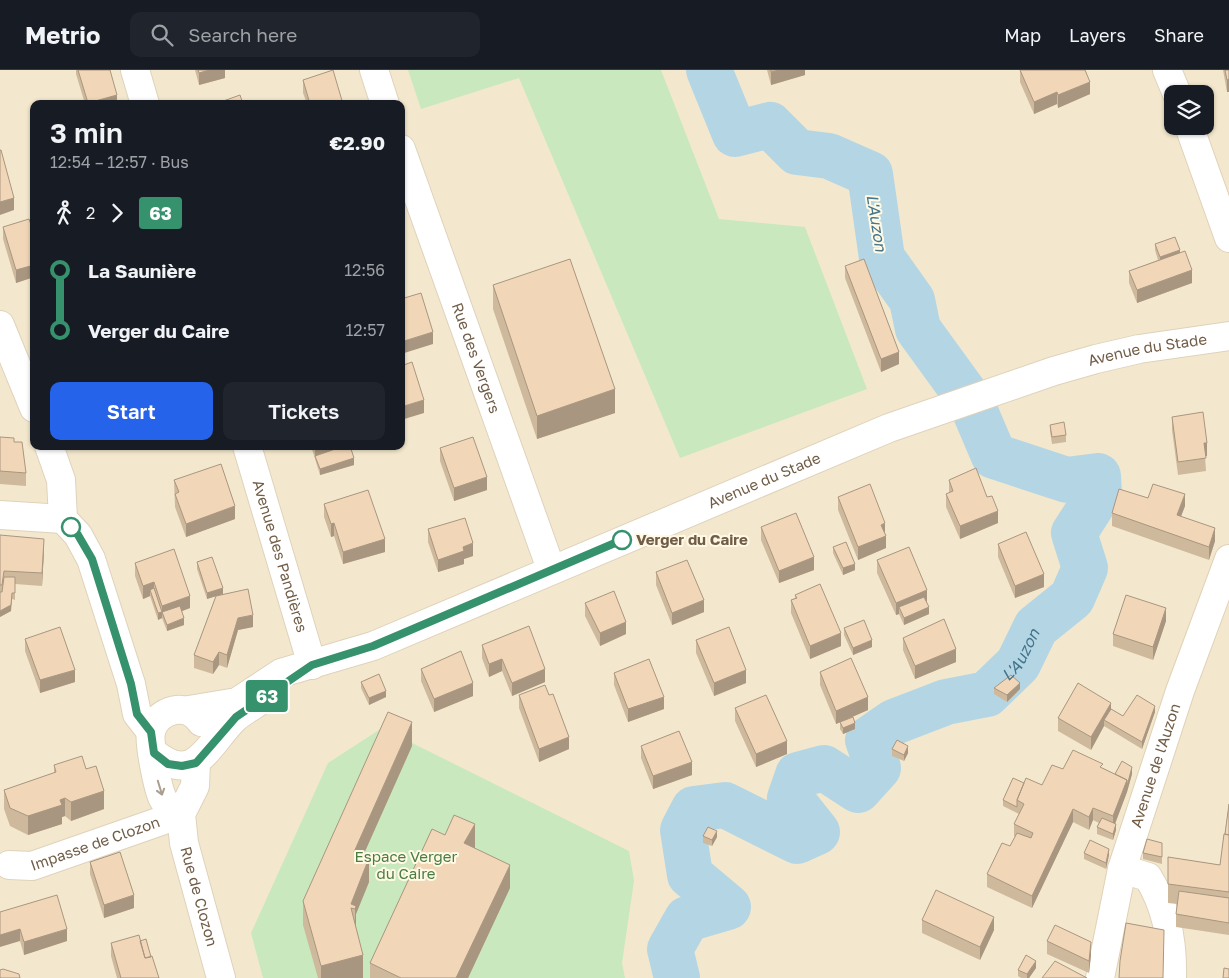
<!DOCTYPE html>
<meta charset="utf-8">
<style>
:root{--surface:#171b24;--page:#20242c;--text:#f1f3f6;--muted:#9ea1a6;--line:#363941;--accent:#2563eb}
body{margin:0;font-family:"Golos Text",sans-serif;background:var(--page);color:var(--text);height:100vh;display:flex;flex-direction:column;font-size:19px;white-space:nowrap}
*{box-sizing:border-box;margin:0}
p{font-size:16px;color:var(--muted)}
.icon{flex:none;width:28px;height:28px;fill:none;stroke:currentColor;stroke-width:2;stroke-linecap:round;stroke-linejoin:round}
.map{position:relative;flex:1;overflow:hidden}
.sheet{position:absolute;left:30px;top:30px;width:375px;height:350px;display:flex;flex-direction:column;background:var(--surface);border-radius:10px;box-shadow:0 1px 4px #0004}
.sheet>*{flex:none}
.badge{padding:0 10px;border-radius:4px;font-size:18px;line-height:32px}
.buttons{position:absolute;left:1164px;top:15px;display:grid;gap:10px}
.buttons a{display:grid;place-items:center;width:50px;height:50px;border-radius:10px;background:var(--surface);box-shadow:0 1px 4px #0004;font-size:25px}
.map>.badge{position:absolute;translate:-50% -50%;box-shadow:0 0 0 2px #fff}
.legs{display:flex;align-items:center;gap:8px;height:55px;padding:0 20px;font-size:16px}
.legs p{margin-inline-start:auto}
.headline{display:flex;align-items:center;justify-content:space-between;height:85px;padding:0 20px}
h1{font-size:28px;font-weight:600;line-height:38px}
.cta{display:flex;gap:10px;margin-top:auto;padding:10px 20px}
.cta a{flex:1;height:58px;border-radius:10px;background:var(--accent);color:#fff;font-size:20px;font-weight:600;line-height:58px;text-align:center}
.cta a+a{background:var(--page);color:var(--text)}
ul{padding:0 20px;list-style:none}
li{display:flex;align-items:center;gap:18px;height:60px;font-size:19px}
li i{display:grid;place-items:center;width:8px;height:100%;margin:0 6px;background:currentColor}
li i::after{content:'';width:12px;height:12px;margin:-6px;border:4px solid;border-radius:50%;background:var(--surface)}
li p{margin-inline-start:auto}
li:first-child i{background:linear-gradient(#0000 50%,currentColor 0)}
li:last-child i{background:linear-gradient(currentColor 50%,#0000 0)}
header{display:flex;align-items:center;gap:30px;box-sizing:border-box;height:70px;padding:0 25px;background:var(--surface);border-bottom:1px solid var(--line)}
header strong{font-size:24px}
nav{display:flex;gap:28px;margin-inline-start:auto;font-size:18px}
.search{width:350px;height:45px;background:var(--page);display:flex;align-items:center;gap:12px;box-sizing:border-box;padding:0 18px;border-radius:10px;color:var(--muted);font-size:19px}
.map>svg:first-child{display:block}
</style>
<header>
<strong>Metrio</strong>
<div class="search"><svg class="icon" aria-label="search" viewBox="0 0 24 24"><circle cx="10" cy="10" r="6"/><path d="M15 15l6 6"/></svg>Search here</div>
<nav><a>Map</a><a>Layers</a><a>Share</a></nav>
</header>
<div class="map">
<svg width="1229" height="908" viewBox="0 0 1229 908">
<rect width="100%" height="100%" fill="#fcf5df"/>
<path fill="#f3e8cd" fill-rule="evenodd" d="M0,0H1229V908H0ZM1172,24H1205V56H1172ZM34,34H401V376H34Z"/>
<path fill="#c9e8be" d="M408,0H661L719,149L805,157L867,319L680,388L519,8L421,39Z
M382,658L629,781L634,811L622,893L625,908H263L251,863L328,693Z"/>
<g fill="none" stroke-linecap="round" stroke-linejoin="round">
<path stroke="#b4d6e4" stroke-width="46" id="s1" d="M677,908L670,879L687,849L728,837L690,805L683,760L694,739L725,735L797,771L817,762L790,728L798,705L824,698L858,720L878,698L868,670L894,652L946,632L987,624L1018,594L1036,557L1072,528L1085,498L1074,463L1099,424L1098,406L1067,410L994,386L971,332L918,259L912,230L882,188L870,104L829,86L797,82L770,55L735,64L709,0"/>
<defs>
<g id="minor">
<path d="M135,0L145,34"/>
<path d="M374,0L385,34"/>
<path id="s2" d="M401,79L551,499"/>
<path d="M0,255L34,338"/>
<path d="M49,376L61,410L63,449L78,465L91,489L131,614L137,644L151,662"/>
<path id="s3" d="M247,376L312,595"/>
<path d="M0,445L63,449"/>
<path id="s4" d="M189,640L237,632L281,603L373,576L889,358L1054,301L1096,289L1139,279L1229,266"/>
<path d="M154,683C195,717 208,674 235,648C243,641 253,636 261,630"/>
<path id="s5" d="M196,693L195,716L181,744L184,773L221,908"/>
<path d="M181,744C175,740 166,735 163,729C158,720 148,670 151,661C158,639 188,631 201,652"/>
<path id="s6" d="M9,795L32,796L181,744"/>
<path d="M1122,799L1148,807C1167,838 1173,872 1172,908"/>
</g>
<g id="secondary">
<path d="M1167,0L1177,24"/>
<path d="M1189,56L1229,168"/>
<path id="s7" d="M1100,908L1122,799L1180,621L1229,489"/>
</g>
</defs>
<use href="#minor" stroke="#dfd2bb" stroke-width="30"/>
<use href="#secondary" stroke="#e1d1b6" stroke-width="30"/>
<use href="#minor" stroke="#fff" stroke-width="28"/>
<use href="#secondary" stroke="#fff" stroke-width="28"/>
</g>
<path fill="#cfb99d" d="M76,0H110L117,34H85L76,4Z
M195,0H225V8L199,15Z
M767,0H805V5L771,15Z
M1020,0L1090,24L1058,38L1057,34L1034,44L1020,12Z
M1223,0H1229V22H1227Z
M303,10L343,34H307L303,23Z
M3,157L34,163V207L16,213L3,169Z
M1155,174L1192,213L1137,233L1129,213V201L1158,190L1155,180Z
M845,196L899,294L881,302L845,208Z
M493,215L615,343L537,369L493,239Z
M1172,347L1207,386H1205L1206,401L1178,405L1172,360Z
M1050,355L1066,365V372L1052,374L1050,361Z
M0,367L14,372L26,403V416L0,414Z
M311,376H350L354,395L320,405Z
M440,378L487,420L454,431L440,391Z
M174,410L235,449L186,467L175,437Z
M949,410L987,427L998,453L960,469L946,437V424L949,423Z
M838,427L885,462L886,478L858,490L838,440Z
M1148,428L1185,436L1181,446L1215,471L1209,490L1112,456V443Z
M324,434L385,482L343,494L334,466L331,467L324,447Z
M761,457L814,500L779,513L761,470Z
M428,459L473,486L464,489V494L438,502L428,472Z
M0,465L44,481L42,516L15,514V530L12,529L11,541L0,547Z
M998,474L1044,517L1015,528L998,487Z
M833,477L855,500L843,505L833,483Z
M877,490L927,533L929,544L904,555L899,544L896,545L877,503Z
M197,492L223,524L253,557L238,560L227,598L219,595L213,604L194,598V585L216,526L207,529L197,499Z
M135,493L190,538L182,541L184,555L167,561L162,548L158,550L150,526L143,529L135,506Z
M656,502L704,542L672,555L656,515Z
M795,525L841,576L810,589L791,543V530L795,528Z
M585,533L626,564L600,576L585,546Z
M1166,551L1153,590L1113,576V564Z
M844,558L872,577L853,585L844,565Z
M903,568L956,592L915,609L903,580Z
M25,569L75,612L40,623L25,581Z
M696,570L746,613L714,626L696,583Z
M482,575L545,612L512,626L502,601L489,607L482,588Z
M421,599L473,626L434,642L421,611Z
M820,602L868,640L836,654L820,615Z
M614,603L664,639L628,652L614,615Z
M361,612L386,627L369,635L361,618Z
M994,618L1020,619L1007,632L994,624Z
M519,625H549L569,679L539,692L519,638Z
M735,638L787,684L756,697L735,651Z
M1111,639L1123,646L1155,642L1142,679L1104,656L1091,680L1058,661V648Z
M840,652L855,659L843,664L840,659Z
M412,676L363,786L369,812L356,844V858L363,908H318L303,855V831Z
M641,676L692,705L653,719L641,688Z
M892,679L908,683L904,691L892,686Z
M54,695L86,699L104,739L71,751L65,746L62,747V754L28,765L10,756L4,739V720L54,703Z
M1103,698L1115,704H1132L1127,722L1115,754L1116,760L1113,770L1097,764V757L1099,753L1093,750L1089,760L1073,752L1032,838L987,817V804L1010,776L1015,767L1014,766V754L1019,744L1003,736V730L1024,713L1042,715L1063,699Z
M1229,734V865L1176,857V844L1177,834L1168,833V787L1220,795Z
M703,766L717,767L712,776L703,773Z
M1162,773V794L1143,789V783Z
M474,778L510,818L468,908H370V893Z
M1084,783L1109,785L1106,799L1084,789Z
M90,792L134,838L104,848L90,804Z
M0,842L67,871L24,885L20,871Z
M922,850L994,860L980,890L922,863Z
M140,871L151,887L159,908H117L111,886V873Z
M1047,871L1091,885L1089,903L1047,884Z
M1036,898L1029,908H1021L1018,906V900Z"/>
<path fill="#a99680" d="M209,0H225V8L199,15V3Z
M779,0H805V5L771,15V2Z
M1229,9V22H1227V10Z
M1090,12V24L1058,38V25Z
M1057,22V34L1034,44V32Z
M117,25V34H88V33Z
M14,128V140L0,145V132Z
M1180,180V187L1160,194V187Z
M34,195V207L16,213V200Z
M1192,200V213L1137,233V220Z
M433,262V274L401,284V272Z
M899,282V294L881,302V289Z
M615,319V343L537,369V346Z
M424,330V343L401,350V337Z
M1204,373H1207V386H1204Z
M324,376H346L315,386V379Z
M354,388V395L320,405V399Z
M487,407V420L454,431V418Z
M1185,424V436L1177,457V445Z
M235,436V449L186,467V454Z
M998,441V453L960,469V456Z
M334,453V466L331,467V454Z
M885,453V465L881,455Z
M1215,458V471L1209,490V477Z
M886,466V478L858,490V477Z
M44,469V481L42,516V503Z
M385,469V482L343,494V482Z
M473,473V486L464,489V494L438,502V490L463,477Z
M814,487V500L779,513V501Z
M855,494V500L843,505V498Z
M1044,504V517L1015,528V516Z
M154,512V525L150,520V526L143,529V516Z
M223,518V524L207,529V523Z
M927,520V533L899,537V544L896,545V533Z
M12,523L11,541L0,547V541Z
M190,526V538L164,548L162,542V536Z
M704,530V542L672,555V543Z
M929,537V544L904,555V548Z
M1166,538V551L1153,590V577Z
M162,542V548L158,550V543Z
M253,545V557L238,560L227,598V585L238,548Z
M184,548V555L167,561V555Z
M626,552V564L600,576V563Z
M841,563V576L810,589V576Z
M872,570V577L853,585V578Z
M956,579V592L915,609V596Z
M219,582V595L213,604V592Z
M502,589V601L489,607V594Z
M545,599V612L512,626V613Z
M75,600V612L40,623V610Z
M746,600V613L714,626V613Z
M473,613V626L434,642V629Z
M1020,613V619L1007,632V625Z
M386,621V627L369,635V628Z
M664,627V639L628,652V639Z
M868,627V640L836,654V641Z
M1111,633V645L1104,650V656L1091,680V667Z
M1155,636V642L1142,679V672Z
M412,652V676L354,806V782Z
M855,653V659L843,664V658Z
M569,667V679L539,692V679Z
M787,671V684L756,697V684Z
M908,676V683L904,691V685Z
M692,692V705L653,719V706Z
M1132,697V704L1127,722L1113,759V746Z
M104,721V739L71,751V732Z
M65,728V746L62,747V754L28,765V746L60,730Z
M1093,738V750L1089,760V747Z
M1073,739V752L1032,838V826Z
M475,754V778L464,797V773Z
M1116,754V760L1113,770V764Z
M717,761V767L712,776V770Z
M1109,779V785L1106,799V793Z
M369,788V812L356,844V860L355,862V839L351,834Z
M510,795V818L468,908H456Z
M134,825V838L104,848V835Z
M994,847V860L980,890V877Z
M20,859V871L0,877V865Z
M67,859V871L24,885V872Z
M1091,872V885L1089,903V891Z
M363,885V908H321V896Z
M1036,891V898L1029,908H1027V904Z"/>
<path fill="#f1d7b7" stroke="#a99680" d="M78,0H110L117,25L88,33Z
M198,0H209L199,3Z
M333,0L343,34H310L303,10Z
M771,0H779L771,2Z
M1020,0H1085L1090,12L1058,25L1057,22L1034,32Z
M1225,0H1229V9L1227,10Z
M240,25L243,34H215Z
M0,80H1L14,128L0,132Z
M29,149L34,163V195L16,200L3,157Z
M1175,167L1180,180L1160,187L1155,174Z
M1185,181L1192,200L1137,220L1129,201Z
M570,189L615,319L537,346L493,215Z
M864,189L899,282L881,289L845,196Z
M421,223L433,262L401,272V229Z
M412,292L424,330L401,337V296Z
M1203,342L1207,373H1204L1206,388L1178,392L1172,347Z
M1064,352L1066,365L1052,367L1050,355Z
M0,367L14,368V372H22L26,403L0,401Z
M473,367L487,407L454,418L440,378Z
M314,376H324L315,379Z
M344,376H350L354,388L320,399L315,386Z
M221,394L235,436L186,454L175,424L179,422L174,410Z
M976,398L987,427L992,426L998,441L960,456L946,424L953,421L949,410Z
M870,414L885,453L881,455L886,466L858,477L838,427Z
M1153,414L1185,424L1177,445L1215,458L1209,477L1112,443L1119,419L1148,428Z
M368,420L385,469L343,482L334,453L331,454L324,434Z
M796,443L814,487L779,501L761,457Z
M465,448L473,473L463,477L464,481L438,490L428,459Z
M1026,462L1044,504L1015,516L998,474Z
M0,465L44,469L42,503L4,501L2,515H0Z
M846,472L855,494L843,498L833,477Z
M909,477L927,520L896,533L877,490Z
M174,479L190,526L162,536L154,512L143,516L135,493Z
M212,487L223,518L207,523L197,492Z
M687,490L704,530L672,543L656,502Z
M4,507H15V523H12L11,535L0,541V522H2Z
M820,514L841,563L810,576L791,530L797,528L795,525Z
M154,518L162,542L158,543L150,520Z
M248,519L253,545L238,548L227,585L219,582L213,592L194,585L216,526Z
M614,521L626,552L600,563L585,533Z
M1126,525L1166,538L1153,577L1113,564Z
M924,527L929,537L904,548L899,537Z
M180,536L184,548L167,555L162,542Z
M944,549L956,579L915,596L903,568Z
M864,550L872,570L853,578L844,558Z
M529,556L545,599L512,613L502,589L489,594L482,575Z
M60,557L75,600L40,610L25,569Z
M729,557L746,600L714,613L696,570Z
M461,581L473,613L434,629L421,599Z
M851,588L868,627L836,641L820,602Z
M649,589L664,627L628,639L614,603Z
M379,604L386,621L369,628L361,612Z
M1011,605L1020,613L1007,625L994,618Z
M1078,613L1111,633L1091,667L1058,648Z
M545,615L549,625L553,624L569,667L539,679L519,625Z
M766,625L787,671L756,684L735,638Z
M1137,625L1155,636L1142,672L1104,650L1111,639L1123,646Z
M388,642L412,652L354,782L369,788L351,834L356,836L355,839L351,838L363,885L321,896L303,831Z
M853,647L855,653L843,658L840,652Z
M679,661L692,692L653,706L641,676Z
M897,670L908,676L904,685L892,679Z
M1073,680L1103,694L1100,697L1127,710L1113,746L1093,738L1089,747L1073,739L1032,826L987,804L1002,773L1010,776L1017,763L1031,768L1033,763L1014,754L1024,734L1017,730L1026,708L1042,715L1052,695L1063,699Z
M82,686L86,699L96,696L104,721L71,732L65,728L60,730L62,735L28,746L10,738L4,720L56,702L54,695Z
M1122,691L1132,697L1127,716V710L1115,704Z
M1013,708L1024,713L1017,730V737L1003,730Z
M1229,734V765L1225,764Z
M454,745L475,754L464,773L510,795L456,908H401L370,893L432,759L445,765Z
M1102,748L1116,754L1113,764L1097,757Z
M708,757L717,761L712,770L703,766Z
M1224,764L1229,765V822L1168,814V787L1220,795Z
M1147,769L1162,773V787L1143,783Z
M1090,770L1109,779L1106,793L1084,783Z
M120,782L134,825L104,835L90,792Z
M936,820L994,847L980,877L922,850Z
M1179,821L1229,828V853L1176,844Z
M57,825L67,859L24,872L20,859L0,865V842Z
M1126,853L1164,860L1163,908H1119L1120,891Z
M1055,855L1091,872L1089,891L1047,871Z
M139,865L145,888L152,886L159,908H121L111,873Z
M146,869L151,887L145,888L140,871Z
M1026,885L1036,891L1027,904L1018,900Z
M1055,891L1087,908H1042Z
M1224,898L1229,899V908H1223Z
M3,899L19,904L20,908H0V900Z"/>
<defs><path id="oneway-shaft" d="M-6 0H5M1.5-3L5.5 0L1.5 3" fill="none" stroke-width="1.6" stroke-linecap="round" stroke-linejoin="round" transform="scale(1.25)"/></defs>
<use stroke="#aa9e91" href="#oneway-shaft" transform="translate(160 718) rotate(73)"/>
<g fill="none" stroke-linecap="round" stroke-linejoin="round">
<defs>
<path id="line-1" d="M71,457L78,465L92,489L131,614L137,644L151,662L154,683L168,694L182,696L196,693L236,647L312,595L373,576L622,470"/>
</defs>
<use href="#line-1" stroke="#fff" stroke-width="11"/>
<use href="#line-1" stroke="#36916d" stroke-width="8"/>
</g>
<g fill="#fff" stroke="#36916d" stroke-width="2.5">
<circle cx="71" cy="457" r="9"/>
<circle cx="622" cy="470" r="9"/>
</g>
<g text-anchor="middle" stroke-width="4" stroke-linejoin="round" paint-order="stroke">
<g font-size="15" fill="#715d47" stroke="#fff9e5">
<text dy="5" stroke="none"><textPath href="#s4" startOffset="1028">Avenue du Stade</textPath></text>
<text dy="5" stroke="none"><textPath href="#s2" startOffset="222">Rue des Vergers</textPath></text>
<text dy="5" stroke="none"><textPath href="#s4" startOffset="622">Avenue du Stade</textPath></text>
<text dy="5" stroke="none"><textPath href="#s3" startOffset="115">Avenue des Pandières</textPath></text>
<text dy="5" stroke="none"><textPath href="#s7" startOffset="220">Avenue de l'Auzon</textPath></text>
<text dy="5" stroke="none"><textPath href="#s6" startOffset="90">Impasse de Clozon</textPath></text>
<text dy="5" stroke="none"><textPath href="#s5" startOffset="139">Rue de Clozon</textPath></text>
</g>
<g font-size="15" font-weight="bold" fill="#715d47" stroke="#fff9e5" text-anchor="start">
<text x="636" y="475">Verger du Caire</text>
</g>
<g font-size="15" fill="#4a7d42" stroke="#fff9e5">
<text x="406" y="792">Espace Verger<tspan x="406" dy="17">du Caire</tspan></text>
</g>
<g font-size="16" font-style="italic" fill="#44758b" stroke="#fff9e5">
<text transform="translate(877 153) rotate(81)" y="6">L'Auzon</text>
<text dy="6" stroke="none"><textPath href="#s1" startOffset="736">L'Auzon</textPath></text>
</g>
</g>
</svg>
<div class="buttons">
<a><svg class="icon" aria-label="layers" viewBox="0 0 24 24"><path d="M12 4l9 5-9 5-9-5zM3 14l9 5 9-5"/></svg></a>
</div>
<b class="badge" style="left:267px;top:626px;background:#36916d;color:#fff">63</b>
<section class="sheet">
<div class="headline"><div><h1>3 min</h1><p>12:54 – 12:57 · Bus</p></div><b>€2.90</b></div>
<div class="legs"><svg class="icon" aria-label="walk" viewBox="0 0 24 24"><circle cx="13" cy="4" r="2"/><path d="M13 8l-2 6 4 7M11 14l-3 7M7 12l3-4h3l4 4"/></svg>2<svg class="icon" aria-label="forward" viewBox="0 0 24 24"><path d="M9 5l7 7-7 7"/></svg><b class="badge" style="background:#36916d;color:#fff">63</b></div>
<ul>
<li><i style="color:#36916d"></i><b>La Saunière</b><p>12:56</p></li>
<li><i style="color:#36916d"></i><b>Verger du Caire</b><p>12:57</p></li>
</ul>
<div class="cta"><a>Start</a><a>Tickets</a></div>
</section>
</div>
